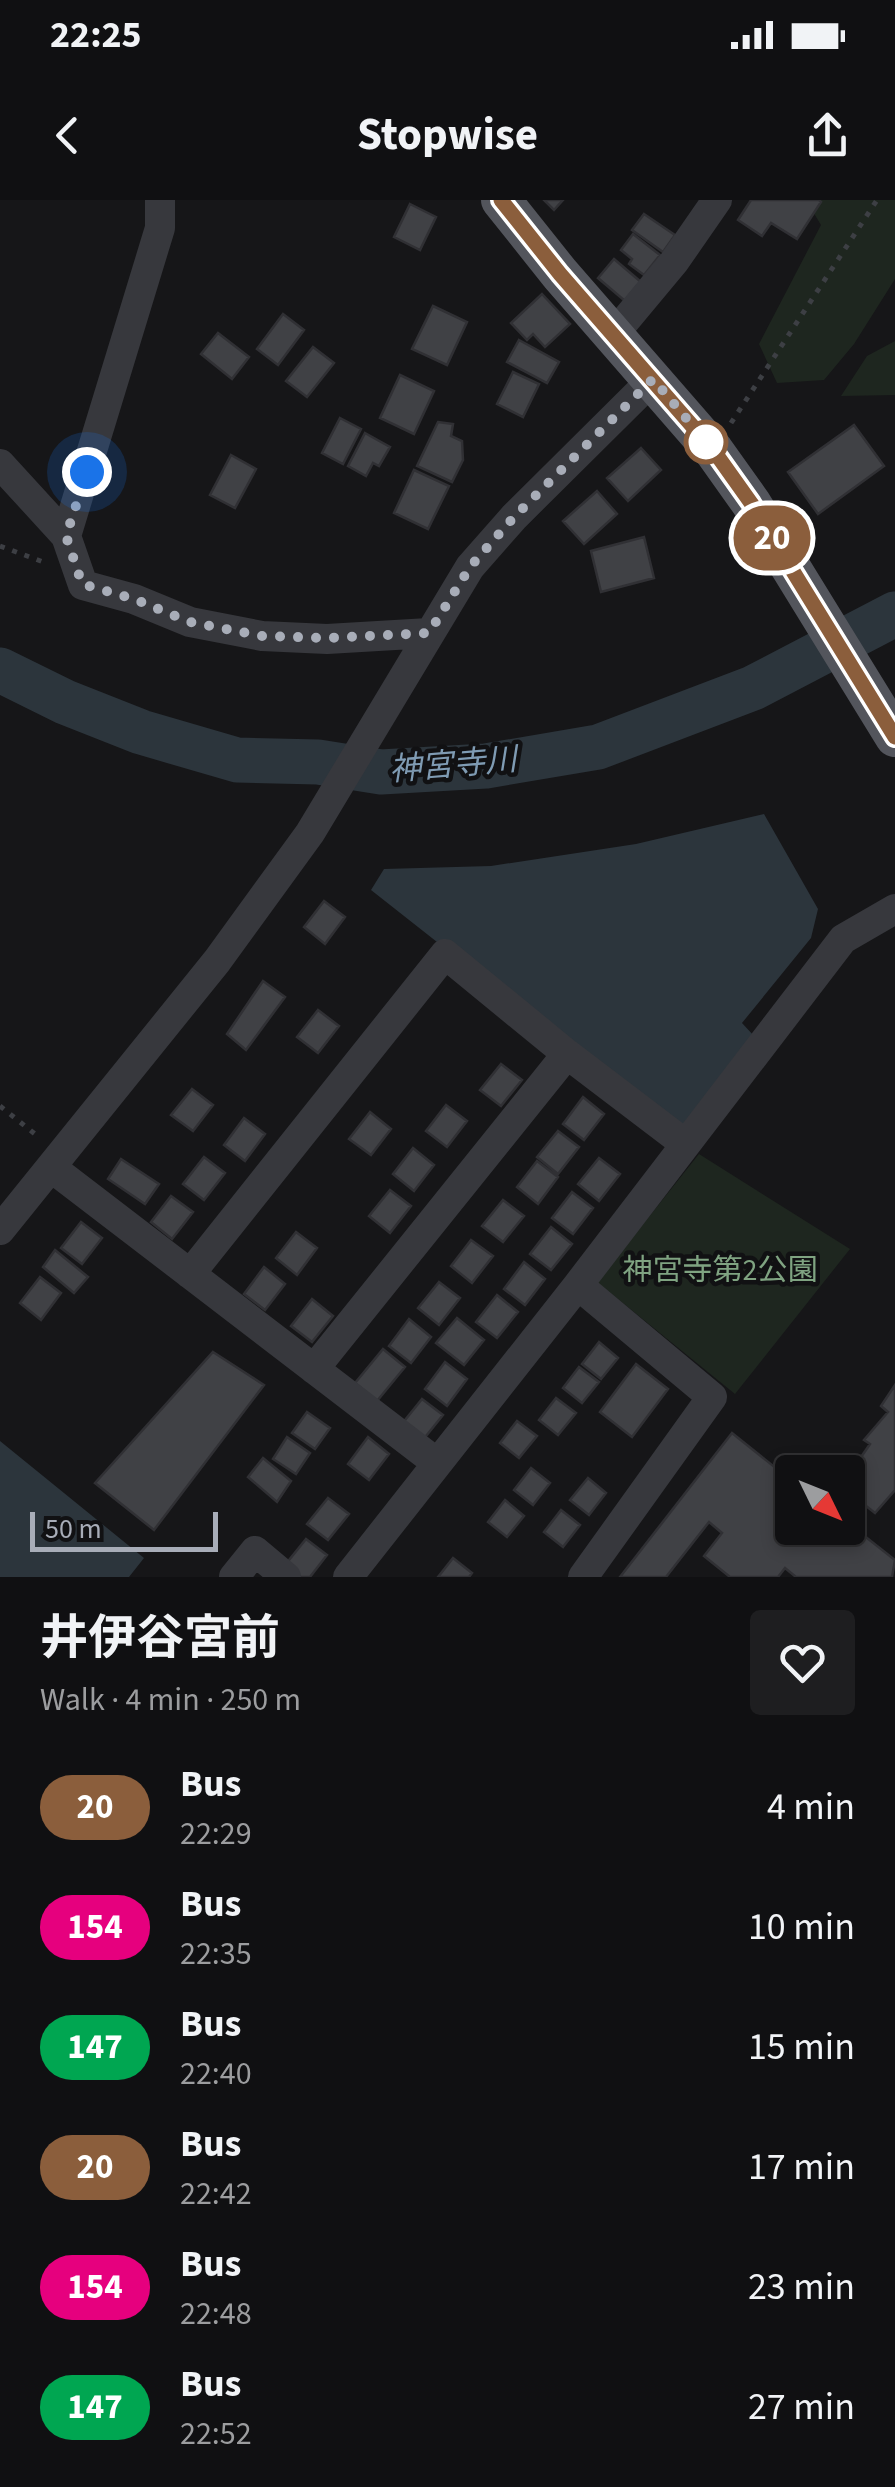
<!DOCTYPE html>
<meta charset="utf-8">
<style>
:root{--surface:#101012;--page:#1e1e20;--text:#f1f3f6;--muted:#9c9d9f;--line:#303032}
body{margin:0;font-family:"Source Sans 3","Noto Sans JP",sans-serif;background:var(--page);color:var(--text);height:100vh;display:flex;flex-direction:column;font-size:38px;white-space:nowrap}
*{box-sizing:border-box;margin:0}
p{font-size:32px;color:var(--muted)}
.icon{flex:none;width:55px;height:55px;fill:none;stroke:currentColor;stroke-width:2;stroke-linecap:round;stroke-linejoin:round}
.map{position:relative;height:1377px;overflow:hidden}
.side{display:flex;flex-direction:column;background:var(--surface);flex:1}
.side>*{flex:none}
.badge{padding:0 20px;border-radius:32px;font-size:35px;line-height:65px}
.needle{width:65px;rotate:133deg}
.tools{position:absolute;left:775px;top:1255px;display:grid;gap:20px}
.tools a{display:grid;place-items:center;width:90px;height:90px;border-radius:10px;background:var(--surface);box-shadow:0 5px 15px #0003,0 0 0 2px var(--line);font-size:50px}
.scale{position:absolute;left:30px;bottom:25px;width:188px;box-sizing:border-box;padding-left:10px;border:5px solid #a8adb8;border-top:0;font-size:28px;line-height:35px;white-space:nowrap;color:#a8adb8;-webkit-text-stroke:8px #111113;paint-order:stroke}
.you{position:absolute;width:50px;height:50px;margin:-25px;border:8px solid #fff;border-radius:50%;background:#1a73e8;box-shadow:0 0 0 15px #1a73e833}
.map>.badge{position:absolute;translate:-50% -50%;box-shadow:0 0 0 5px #fff}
.round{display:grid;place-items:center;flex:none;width:105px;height:105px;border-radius:10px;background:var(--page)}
.overview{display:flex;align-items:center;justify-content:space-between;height:170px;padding:0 40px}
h1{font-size:48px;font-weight:700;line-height:75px}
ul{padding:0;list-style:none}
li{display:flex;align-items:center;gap:30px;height:120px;padding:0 40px}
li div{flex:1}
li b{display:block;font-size:38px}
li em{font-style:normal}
li .badge{min-width:110px;font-weight:700;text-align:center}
.status{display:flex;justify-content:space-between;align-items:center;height:70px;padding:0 50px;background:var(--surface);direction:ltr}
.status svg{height:28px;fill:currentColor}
header{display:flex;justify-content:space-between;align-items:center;height:130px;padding:0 40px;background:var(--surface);font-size:45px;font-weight:700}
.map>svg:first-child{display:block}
</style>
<div class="status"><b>22:25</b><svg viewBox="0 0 49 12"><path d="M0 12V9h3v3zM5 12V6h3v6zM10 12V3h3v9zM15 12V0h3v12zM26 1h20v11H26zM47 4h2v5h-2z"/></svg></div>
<header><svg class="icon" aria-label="back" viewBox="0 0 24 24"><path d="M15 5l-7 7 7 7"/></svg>Stopwise<svg class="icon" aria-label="share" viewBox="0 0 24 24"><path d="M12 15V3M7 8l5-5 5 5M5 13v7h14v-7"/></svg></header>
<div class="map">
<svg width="895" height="1377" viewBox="0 0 895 1377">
<rect width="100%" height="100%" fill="#161618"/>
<path fill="#1e261f" d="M806,0H895V79L854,144L824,180L777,183L759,144L821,25Z
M895,141V195L841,196L867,156Z
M699,954L850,1049L735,1194L597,1082Z"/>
<path fill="#2c353c" d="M764,614L818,709L811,738L742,823L754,836L685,928L669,925L371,690L384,669L491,666L636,644Z
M0,1241L144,1358L129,1377H0Z"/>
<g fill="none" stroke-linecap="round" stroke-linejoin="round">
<path stroke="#2c353c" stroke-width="45" d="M0,470L65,502L141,532L237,560L318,562L381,572L486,566L598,547L753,488L895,414"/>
</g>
<path fill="#404145" stroke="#303034" stroke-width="2.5" d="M544,0H563L554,10Z
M751,0H819L821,2L797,39L771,23L762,36L738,20Z
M410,4L436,17L420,50L394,37Z
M644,14L675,35L663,52L632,30Z
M633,34L660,55L644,75L629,64L632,59L621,50Z
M614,59L641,82L625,101L598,78Z
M542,94L570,124L545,147L533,134L527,140L511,123Z
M433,106L467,122L447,165L412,149Z
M283,114L304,130L278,165L257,149Z
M218,133L249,157L232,179L201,154Z
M519,140L559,162L547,183L507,162Z
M313,147L334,163L307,197L286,181Z
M513,172L539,184L523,217L497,204Z
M400,175L434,191L414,234L380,218Z
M340,218L361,229L343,264L322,253Z
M438,222L453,224L451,236L462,241L463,260L452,282L417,266Z
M854,225L884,266L818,314L788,272Z
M365,233L390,247L379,266L373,263L366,276L348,266Z
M641,248L661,270L628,301L607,278Z
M231,255L256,269L235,308L210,295Z
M414,270L449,286L428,329L394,313Z
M597,291L617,314L584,344L563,321Z
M644,337L654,378L601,392L591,351Z
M324,701L345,717L325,744L304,727Z
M263,781L285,797L246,850L227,834Z
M318,810L339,826L318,853L297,837Z
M501,864L522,880L501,906L480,890Z
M192,889L213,905L193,931L171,915Z
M583,897L604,914L584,940L563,924Z
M446,905L467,921L447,947L426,931Z
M370,912L391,929L371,955L349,939Z
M244,918L265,934L245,961L224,945Z
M558,931L579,947L558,974L537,957Z
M413,948L434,965L414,991L393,974Z
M204,957L225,973L204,1000L183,984Z
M599,958L620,974L599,1001L578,984Z
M121,959L159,984L145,1004L108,979Z
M537,961L558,977L538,1004L517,987Z
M390,990L411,1006L390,1033L369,1016Z
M572,992L593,1008L573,1034L552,1018Z
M171,996L193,1012L172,1039L151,1022Z
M503,1000L524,1016L503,1042L482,1026Z
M81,1022L102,1038L82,1064L61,1048Z
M551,1027L572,1044L551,1070L530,1054Z
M296,1032L317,1048L297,1075L276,1058Z
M471,1040L493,1056L472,1083L451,1066Z
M55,1050L88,1077L74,1093L43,1067Z
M524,1062L545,1079L525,1105L504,1089Z
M264,1067L285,1084L265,1110L244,1094Z
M40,1077L61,1093L41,1120L20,1103Z
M439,1082L460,1098L439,1125L418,1108Z
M497,1095L518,1112L497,1138L476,1122Z
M312,1099L333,1116L312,1142L291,1126Z
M457,1118L484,1140L464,1165L436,1143Z
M409,1119L431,1137L411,1163L389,1146Z
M599,1142L618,1158L601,1179L582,1164Z
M383,1149L405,1167L377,1201L355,1183Z
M213,1152L264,1185L154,1330L95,1283Z
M445,1162L467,1179L447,1206L425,1189Z
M636,1164L668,1189L632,1237L600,1212Z
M579,1167L599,1182L582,1203L563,1188Z
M895,1185V1290L875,1313L848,1292V1276L870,1244L864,1240L888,1212L881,1206Z
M556,1198L576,1213L558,1235L539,1220Z
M422,1199L443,1215L422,1241L401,1225Z
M307,1212L330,1228L315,1249L292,1233Z
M517,1221L537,1236L519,1258L500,1243Z
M732,1233L792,1281V1328H848V1323L895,1360L892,1377H796L785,1368L778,1377H730L704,1356L722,1333L709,1322L666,1377H620Z
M287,1237L310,1253L296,1274L273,1259Z
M368,1237L389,1254L369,1280L348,1264Z
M263,1258L291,1281L277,1302L248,1277Z
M531,1268L550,1283L533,1305L514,1290Z
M588,1278L606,1293L589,1315L570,1300Z
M328,1298L349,1314L328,1340L307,1324Z
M505,1300L524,1316L507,1337L488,1322Z
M561,1310L580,1325L563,1347L544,1332Z
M306,1339L327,1355L310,1377H301L285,1365Z
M453,1358L472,1373L469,1377H438Z"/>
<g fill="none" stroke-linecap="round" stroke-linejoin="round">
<path stroke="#3d3f44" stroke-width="5" stroke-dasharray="5 8" stroke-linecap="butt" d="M731,223L877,0
M0,346L46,363
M0,906L40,938"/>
<path stroke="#37383d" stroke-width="30" d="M614,134L674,62L717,0
M0,264L66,336L83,385L134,399L190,422L262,436L327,439L429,433
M66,336L160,28V0
M52,968L437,1263
M0,1030L217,761L310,633L470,367L514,317L653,179
M190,1074L445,754L567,854L684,943
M578,1085L712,1197L583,1377
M314,1169L567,854
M234,1377L255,1351L286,1377
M348,1377L578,1085L843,739L895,709"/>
<path stroke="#53555c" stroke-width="40" d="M501,0L560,74L714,251L751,303L895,537"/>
</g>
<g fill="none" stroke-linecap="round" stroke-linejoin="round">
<defs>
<path id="line" d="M501,0L560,74L714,251L751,303L895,537"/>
</defs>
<use href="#line" stroke="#fff" stroke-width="22"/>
<use href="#line" stroke="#8b5e3c" stroke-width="15"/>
<path stroke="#a8adb8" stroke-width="10" stroke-dasharray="0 18" d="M87,272L66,336L82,384L134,399L190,422L262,436L327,438L429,433L470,367L514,317L653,179L714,251L706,242"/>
</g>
<circle fill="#fff" stroke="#8b5e3c" stroke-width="5" cx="706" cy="242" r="20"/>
<g text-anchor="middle" stroke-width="9" stroke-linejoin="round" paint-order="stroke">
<g font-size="30" fill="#7fa381" stroke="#111113">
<text x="720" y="1080">神宮寺第2公園</text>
</g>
<g font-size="32" font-style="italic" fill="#7f9bb3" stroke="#111113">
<text transform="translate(453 564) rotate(-5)" y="11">神宮寺川</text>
</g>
</g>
</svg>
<div class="tools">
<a><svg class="needle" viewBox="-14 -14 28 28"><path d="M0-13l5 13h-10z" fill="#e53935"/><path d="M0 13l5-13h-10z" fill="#9c9d9f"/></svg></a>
</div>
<div class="scale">50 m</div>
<div class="you" style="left:87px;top:272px"></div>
<b class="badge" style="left:772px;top:338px;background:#8b5e3c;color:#fff">20</b>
</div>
<section class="side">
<div class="overview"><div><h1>井伊谷宮前</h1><p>Walk · 4 min · 250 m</p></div><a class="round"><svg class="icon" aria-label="heart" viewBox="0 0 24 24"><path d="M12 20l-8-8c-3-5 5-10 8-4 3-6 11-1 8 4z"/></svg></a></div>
<ul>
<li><span class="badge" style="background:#8b5e3c;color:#fff">20</span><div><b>Bus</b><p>22:29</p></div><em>4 min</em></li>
<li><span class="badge" style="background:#e6007e;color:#fff">154</span><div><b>Bus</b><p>22:35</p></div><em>10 min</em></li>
<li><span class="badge" style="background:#00a651;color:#fff">147</span><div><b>Bus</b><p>22:40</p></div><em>15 min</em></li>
<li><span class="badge" style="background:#8b5e3c;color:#fff">20</span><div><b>Bus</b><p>22:42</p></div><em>17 min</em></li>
<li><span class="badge" style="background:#e6007e;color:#fff">154</span><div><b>Bus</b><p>22:48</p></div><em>23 min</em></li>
<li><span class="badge" style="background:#00a651;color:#fff">147</span><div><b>Bus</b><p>22:52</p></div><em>27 min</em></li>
</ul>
</section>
